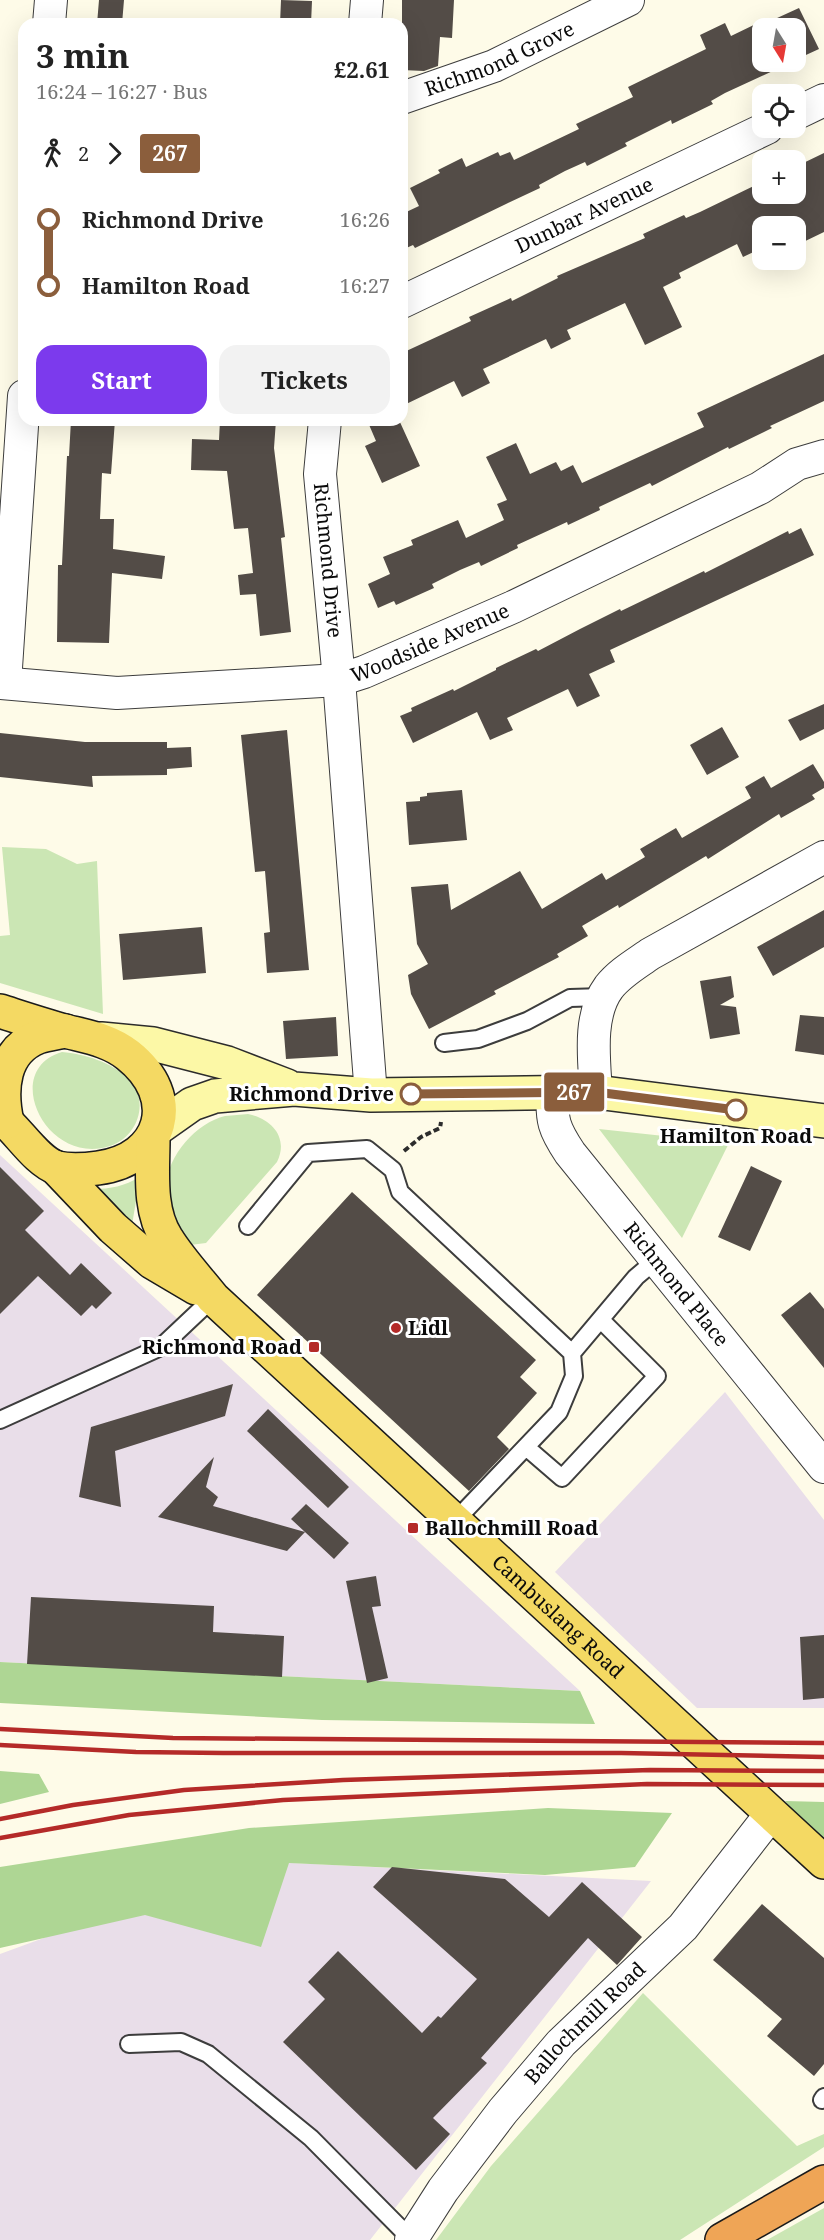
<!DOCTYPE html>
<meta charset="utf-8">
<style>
:root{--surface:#fff;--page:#f2f2f2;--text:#222;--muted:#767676;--accent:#7c3aed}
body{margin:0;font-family:"Noto Serif",serif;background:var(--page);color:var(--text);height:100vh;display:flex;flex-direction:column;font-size:22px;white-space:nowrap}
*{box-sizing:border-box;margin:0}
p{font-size:20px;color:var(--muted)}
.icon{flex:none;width:33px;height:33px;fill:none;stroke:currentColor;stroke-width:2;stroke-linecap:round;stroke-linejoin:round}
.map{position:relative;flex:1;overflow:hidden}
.side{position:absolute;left:18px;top:18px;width:390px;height:408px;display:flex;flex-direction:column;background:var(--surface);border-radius:18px;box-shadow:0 6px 24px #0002}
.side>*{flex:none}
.badge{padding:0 12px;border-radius:4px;font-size:21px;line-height:39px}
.needle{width:39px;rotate:169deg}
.buttons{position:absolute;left:752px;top:18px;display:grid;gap:12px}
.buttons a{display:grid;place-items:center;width:54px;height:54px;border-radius:12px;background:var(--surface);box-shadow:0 6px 24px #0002;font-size:30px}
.map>.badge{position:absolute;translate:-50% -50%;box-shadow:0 0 0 3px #fff}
.legs{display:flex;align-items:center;gap:9px;height:66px;padding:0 18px;font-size:20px}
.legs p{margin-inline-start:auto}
.summary{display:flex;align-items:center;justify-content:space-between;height:102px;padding:0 18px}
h1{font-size:33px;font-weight:700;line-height:45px}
.action{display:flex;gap:12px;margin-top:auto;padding:12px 18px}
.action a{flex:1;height:69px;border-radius:18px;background:var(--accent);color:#fff;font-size:24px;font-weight:700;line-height:69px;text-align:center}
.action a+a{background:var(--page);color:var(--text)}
ul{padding:0 18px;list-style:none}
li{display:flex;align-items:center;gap:21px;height:66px;font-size:22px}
li i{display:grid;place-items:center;width:9px;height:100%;margin:0 8px;background:currentColor}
li i::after{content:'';width:15px;height:15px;margin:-8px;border:4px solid;border-radius:50%;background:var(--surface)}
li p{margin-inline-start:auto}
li:first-child i{background:linear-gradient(#0000 50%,currentColor 0)}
li:last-child i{background:linear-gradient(currentColor 50%,#0000 0)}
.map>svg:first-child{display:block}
</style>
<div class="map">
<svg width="824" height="2240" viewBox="0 0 824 2240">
<rect width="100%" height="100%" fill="#fefbe8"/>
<path fill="#e9dee9" d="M0,1155L580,1691L0,1662Z
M725,1392L824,1520V1708H697L555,1572Z
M254,1861L651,1881L370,2240H0V1954Z"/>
<path fill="#cbe6b4" d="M2,847L46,849L77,864L97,861L103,1014L0,983V936L10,935Z
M62,1052C85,1054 111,1062 129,1079C150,1101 138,1137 110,1146C46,1167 0,1070 62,1052Z
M248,1114C272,1119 289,1138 277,1162L206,1243L190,1245L180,1238C176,1224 169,1208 167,1193C162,1161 195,1123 225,1116C233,1115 241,1115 248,1114Z
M599,1129L729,1143L682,1238Z
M140,1177L132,1225L93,1189C111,1189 124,1186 140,1177Z
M643,1993L797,2146L824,2134V2147L680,2240H436L491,2166Z
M824,2208V2240H767Z"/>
<path fill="#aed694" d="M0,1662L580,1691L595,1724L322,1720L0,1703Z
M0,1771L39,1774L49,1792L0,1804Z
M785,1801L824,1802V1849Z
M548,1808L672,1813L635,1867L545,1875L289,1863L261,1947L145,1915L0,1948V1867L249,1828Z"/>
<path fill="#534c47" d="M99,0H124L122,24H97Z
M281,0L312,1L311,24H280Z
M402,0H454L452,38L440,37L438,66L424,71L402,70Z
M799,8L819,49L795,60V28H762V62H792L725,93L711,101L713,104L672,124L671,120L625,143L627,146L587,166L585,162L565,171L539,185L540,188L506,204L415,248L413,245L402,250V214L419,206L410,188L440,173L438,170L462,158L466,167L498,152L500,156L510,152L514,160L579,129L576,124L633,97L628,87L706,49L700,35L725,23L731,36L762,21L764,24Z
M824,153V232L795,246V226H762V248L743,257L737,244L679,273L681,278L663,287L682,327L645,345L625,303L567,330L571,339L551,349L546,339L483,369L490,383L462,397L454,381L402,406V353L471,321L469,317L511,298L512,301L558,278L557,276L645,238L643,234L684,215L686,218L700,212L762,182V194H795V167Z
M824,354V401L770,426L772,428L729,449L728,447L652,486L650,483L599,507L600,510L568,525L567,522L517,545L518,548L481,566L479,562L460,570L432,584L434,588L396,605L394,601L378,608L368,584L390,574L383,557L413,545L411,540L458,520L466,538L504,520L497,504L507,500L486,457L516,443L530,474L556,462L561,471L573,465L582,483L704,427L697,413Z
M71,420H115L111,474L102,473L100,519H114L113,549L165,556L162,579L112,573L109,643L57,642L58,565H62L67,456H69Z
M220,420H276L274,448L285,537L281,538L291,632L260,636L256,594L240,595L238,575L253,573L248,528L234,529L227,471L191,470L192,439L219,440Z
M367,420H399L420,466L382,483L365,446L376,441Z
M801,528L814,555L610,650L615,662L589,674L600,696L577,707L568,689L507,718L513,730L490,740L477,712L413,743L400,716L412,711L411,708L453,689L454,691L496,670V668L536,649L538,651L580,629L620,609L621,611L704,571L705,573L788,531L789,534Z
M824,704V729L800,741L788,720Z
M722,727L739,757L707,775L690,745Z
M287,730L309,970L267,973L264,933L270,932L265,871L255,872L241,735Z
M0,733L85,742H167V748L191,747L192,767L167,769V775L92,776L93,787L0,777Z
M813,764L824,782V788L812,795L815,799L781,818L779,814L708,859L706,856L619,908L618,905L582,926L588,936L557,954L559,957L494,991L496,994L429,1029L411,994L408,975L428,964L417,944L411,887L448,884L451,910L520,871L542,909L602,873L606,880L645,857L640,849L676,828L682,838L751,798L745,787L764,776L771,788Z
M462,790L467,840L409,845L406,802L420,801V797L427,796V793Z
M824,910V947L773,976L757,947Z
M202,927L206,973L123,980L119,934Z
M731,976L734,997L720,1005L736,1007L740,1034L710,1039L700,981Z
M800,1015L824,1017V1055L795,1051Z
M336,1017L338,1056L286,1059L283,1021Z
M751,1166L782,1181L750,1251L718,1237Z
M0,1167L44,1211L25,1230L70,1275L81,1263L112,1293L96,1309L92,1305L81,1316L38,1276L0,1314Z
M352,1192L536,1360L520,1377L537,1393L497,1437L509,1449L469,1491L257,1295Z
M810,1292L824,1309V1368L781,1315Z
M233,1384L225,1416L115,1451L121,1507L79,1497L91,1427Z
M268,1409L349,1487L328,1508L247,1431Z
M214,1457L206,1487L218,1497L213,1506L305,1532L287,1551L158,1517Z
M306,1504L349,1543L334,1559L291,1519Z
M376,1576L381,1606L372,1607L388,1678L367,1683L346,1581Z
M31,1597L214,1606L213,1632L284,1636L282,1677L27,1664Z
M824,1635V1698L803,1700L800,1637Z
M392,1867L505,1879L549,1917L582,1882L642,1937L617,1965L588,1938L481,2058L487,2063L433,2118L450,2134L416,2170L283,2042L325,1999L308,1982L338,1951L422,2033L438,2016L441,2018L477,1979L373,1887Z
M762,1904L824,1958V2064L814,2076L767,2036L782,2019L713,1960Z"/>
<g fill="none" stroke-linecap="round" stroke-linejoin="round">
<defs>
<path id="lane" d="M444,1043L478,1039L527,1021L570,998L603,997
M248,1226L308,1153L367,1149L393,1170L400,1192L572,1353L574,1376L559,1412L455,1521
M572,1353L636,1277L656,1260
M0,1420L161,1347L213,1298
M526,1447L562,1478L657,1376L601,1320
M129,2044L181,2042L208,2054L311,2138L411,2239
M822,2100L824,2097"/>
<g id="street">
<path d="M49,24L51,0"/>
<path d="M365,24L367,0"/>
<path id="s1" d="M402,98L494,66L628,0"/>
<path d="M795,114L824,100"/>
<path id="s2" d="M402,302L767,128"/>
<path id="s3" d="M325,420L320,474L339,680L371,1095"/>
<path id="s4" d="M0,683L117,693L339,680L364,672L513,607L760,488L797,464L824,456"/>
<path d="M5,683L24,396"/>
<path id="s5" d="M553,1092C551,1120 554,1129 570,1153L824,1467"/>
<path d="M596,1092C594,1059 588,1015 609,987C620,973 636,964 650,954L824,857"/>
<path id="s6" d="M411,2240L443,2190L503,2111L561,2043L683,1927L771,1814"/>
</g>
<path id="secondary" d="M101,1039L153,1044L227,1063L287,1086
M158,1128L192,1104L215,1096L294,1089L371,1095L596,1092L824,1121"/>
<g id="primary">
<path d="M0,1011C22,1018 43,1025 65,1031C88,1037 109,1040 128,1055C181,1097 164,1159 98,1168C84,1170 71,1171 57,1168C36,1161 18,1130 0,1116"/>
<path d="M7,1122C0,1090 2,1051 38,1037C46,1034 57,1033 65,1031"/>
<path id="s7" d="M153,1138C153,1171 148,1210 167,1239C180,1260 198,1279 213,1298L824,1862"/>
<path d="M55,1167L113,1228L152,1262L196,1288"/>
</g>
<path id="highway" d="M722,2240L824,2182"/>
</defs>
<use href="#lane" stroke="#3d3d3d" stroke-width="20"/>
<use href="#street" stroke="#3d3d3d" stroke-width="34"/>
<use href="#secondary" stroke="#2c2c2c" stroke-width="36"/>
<use href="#primary" stroke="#1b1b1b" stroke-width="36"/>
<use href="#highway" stroke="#1b1b1b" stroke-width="36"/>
<path stroke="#2c2c2c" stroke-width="4" stroke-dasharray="6 3" stroke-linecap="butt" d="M404,1151L421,1137L440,1128L441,1122"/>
<use href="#lane" stroke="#fff" stroke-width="16"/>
<use href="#street" stroke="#fff" stroke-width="32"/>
<use href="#secondary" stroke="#fcf8a6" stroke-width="33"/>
<use href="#primary" stroke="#f4d963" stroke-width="33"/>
<use href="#highway" stroke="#efa556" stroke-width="33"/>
<path stroke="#b42a28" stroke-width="4.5" d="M0,1729L173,1738L824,1743
M0,1745L136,1752L223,1753H621L824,1757
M0,1819L73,1805L184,1790L343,1780L650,1770L824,1771
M0,1838L129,1815L283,1800L647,1784L824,1785"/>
</g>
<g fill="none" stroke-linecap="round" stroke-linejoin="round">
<defs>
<path id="line-1" d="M411,1094L596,1092L736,1110"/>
</defs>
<use href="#line-1" stroke="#fff" stroke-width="14"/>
<use href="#line-1" stroke="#8b5e3c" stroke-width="9"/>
</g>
<g fill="#fff" stroke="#8b5e3c" stroke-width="3">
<circle cx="411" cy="1094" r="10"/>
<circle cx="736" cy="1110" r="10"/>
</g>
<g fill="#b42a28" stroke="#fff" stroke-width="2">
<circle cx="396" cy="1328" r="6"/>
<rect x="308" y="1341" width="12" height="12" rx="3"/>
<rect x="407" y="1522" width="12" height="12" rx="3"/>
</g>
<g text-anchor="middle" stroke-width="6" stroke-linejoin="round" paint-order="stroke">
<g font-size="20" fill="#0a0a0a" stroke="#fff">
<text dy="7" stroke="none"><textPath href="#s1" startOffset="105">Richmond Grove</textPath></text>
<text dy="7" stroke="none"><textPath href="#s2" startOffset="202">Dunbar Avenue</textPath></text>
<text dy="7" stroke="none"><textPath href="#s3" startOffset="141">Richmond Drive</textPath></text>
<text dy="7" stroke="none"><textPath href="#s4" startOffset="438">Woodside Avenue</textPath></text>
<text dy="7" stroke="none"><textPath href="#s5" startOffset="234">Richmond Place</textPath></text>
<text dy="7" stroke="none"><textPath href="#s7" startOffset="648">Cambuslang Road</textPath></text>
<text dy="7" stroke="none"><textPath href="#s6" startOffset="279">Ballochmill Road</textPath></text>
</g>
<g font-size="20" font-weight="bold" fill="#0a0a0a" stroke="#fff" text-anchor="end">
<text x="394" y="1101">Richmond Drive</text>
<text x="736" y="1143" text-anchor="middle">Hamilton Road</text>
</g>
<g font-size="20" font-weight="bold" fill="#0a0a0a" stroke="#fff" text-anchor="start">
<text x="408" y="1335">Lidl</text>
<text x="302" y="1354" text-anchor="end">Richmond Road</text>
<text x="425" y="1535">Ballochmill Road</text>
</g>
</g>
</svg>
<div class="buttons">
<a><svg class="needle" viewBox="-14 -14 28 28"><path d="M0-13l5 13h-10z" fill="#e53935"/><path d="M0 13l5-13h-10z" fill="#767676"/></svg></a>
<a><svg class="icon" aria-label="locate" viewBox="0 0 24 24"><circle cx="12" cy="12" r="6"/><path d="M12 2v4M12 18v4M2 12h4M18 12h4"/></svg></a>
<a>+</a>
<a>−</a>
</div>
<b class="badge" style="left:574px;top:1092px;background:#8b5e3c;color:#fff">267</b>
<section class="side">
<div class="summary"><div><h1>3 min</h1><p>16:24 – 16:27 · Bus</p></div><b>£2.61</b></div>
<div class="legs"><svg class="icon" aria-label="walk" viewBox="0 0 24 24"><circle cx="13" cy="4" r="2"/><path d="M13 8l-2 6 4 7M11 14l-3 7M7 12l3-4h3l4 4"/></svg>2<svg class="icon" aria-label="forward" viewBox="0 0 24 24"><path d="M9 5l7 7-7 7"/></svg><b class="badge" style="background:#8b5e3c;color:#fff">267</b></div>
<ul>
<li><i style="color:#8b5e3c"></i><b>Richmond Drive</b><p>16:26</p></li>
<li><i style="color:#8b5e3c"></i><b>Hamilton Road</b><p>16:27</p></li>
</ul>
<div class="action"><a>Start</a><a>Tickets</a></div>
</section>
</div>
